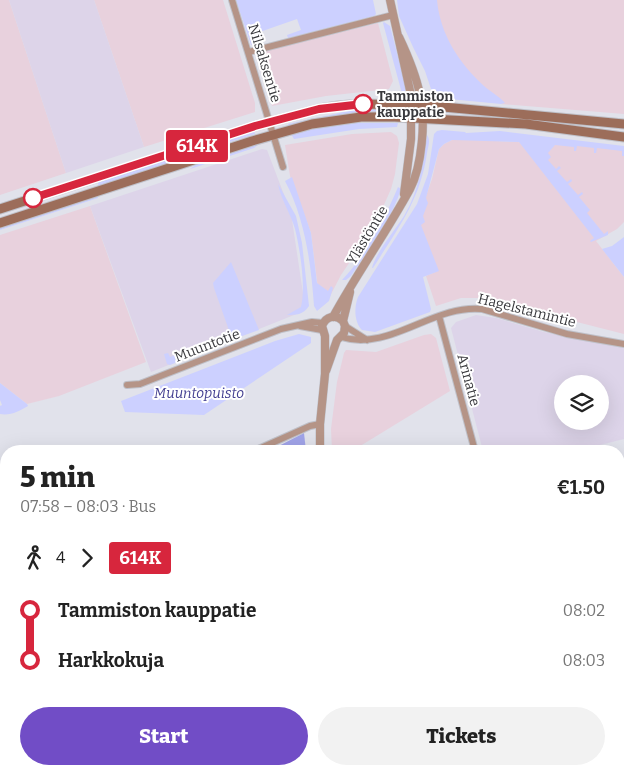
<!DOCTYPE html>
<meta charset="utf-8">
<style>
:root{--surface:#fff;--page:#f2f2f2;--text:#222;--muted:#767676;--accent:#714dc6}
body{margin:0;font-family:Bitter,serif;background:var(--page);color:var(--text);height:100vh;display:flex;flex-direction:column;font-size:19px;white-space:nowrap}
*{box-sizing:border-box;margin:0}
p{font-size:16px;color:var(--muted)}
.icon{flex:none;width:28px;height:28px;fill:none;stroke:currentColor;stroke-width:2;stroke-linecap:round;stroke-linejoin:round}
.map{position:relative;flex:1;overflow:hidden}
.panel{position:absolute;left:0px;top:445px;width:625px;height:330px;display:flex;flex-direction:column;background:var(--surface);border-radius:20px 20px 0 0;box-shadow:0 5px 20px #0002}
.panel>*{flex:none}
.badge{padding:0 10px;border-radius:4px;font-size:18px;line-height:32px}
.buttons{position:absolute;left:554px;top:375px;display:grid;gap:10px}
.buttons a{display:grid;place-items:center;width:55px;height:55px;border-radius:50%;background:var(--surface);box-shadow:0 5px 20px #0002;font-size:25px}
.map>.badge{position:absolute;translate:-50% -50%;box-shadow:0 0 0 2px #fff}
.legs{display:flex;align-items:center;gap:8px;height:55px;padding:0 20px;font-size:16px}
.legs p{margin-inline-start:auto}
.headline{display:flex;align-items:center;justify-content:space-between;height:85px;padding:0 20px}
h1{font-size:28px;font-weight:800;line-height:38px}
.action{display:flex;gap:10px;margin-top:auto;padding:10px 20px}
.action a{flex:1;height:58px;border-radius:30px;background:var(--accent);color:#fff;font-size:20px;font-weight:800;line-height:58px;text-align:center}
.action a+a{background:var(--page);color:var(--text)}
ul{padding:0 20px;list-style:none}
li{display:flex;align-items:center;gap:18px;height:50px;font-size:19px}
li i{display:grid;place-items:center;width:8px;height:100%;margin:0 6px;background:currentColor}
li i::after{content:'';width:12px;height:12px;margin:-6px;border:4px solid;border-radius:50%;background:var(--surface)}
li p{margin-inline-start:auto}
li:first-child i{background:linear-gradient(#0000 50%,currentColor 0)}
li:last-child i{background:linear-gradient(currentColor 50%,#0000 0)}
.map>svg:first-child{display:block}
</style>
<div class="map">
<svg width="624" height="775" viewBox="0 0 624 775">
<rect width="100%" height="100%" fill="#e1e2eb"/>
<path fill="#e8d1dd" d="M0,0H9L66,173L0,195Z
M94,0H223L255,103V112L144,147Z
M427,0H624V114L501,104L454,69Z
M378,23L393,81L389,89L326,96L272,106L255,53Z
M391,132L397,136L399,143L395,174L391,189L375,225L341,275L327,302L320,305L311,233L290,176L285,145L352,134Z
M461,139L624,148V222L617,229L596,241L624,277V334L482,298H461L436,306L426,276L438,271L417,221L432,179L439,149L444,144L452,140Z
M90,206L146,362L59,396L27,404L0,383V235Z
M431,334L436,338L450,391L352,451H332L331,429L337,382L344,353L346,350L376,352L424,335Z"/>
<path fill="#ddd4e9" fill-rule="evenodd" d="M9,0H94L144,147L66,173Z
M262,149L267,150L291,213L304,300L299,313L151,372L90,206Z
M476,315L496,318L544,332L624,348V439L576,451H483L451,328L456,322ZM562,384H600V421H562Z"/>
<path fill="#d4d6e6" d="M491,769H558L564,775H494Z"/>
<path fill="#ccd0ff" d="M236,0H373L376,14L374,16L288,38L287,35L301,30L297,19L251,35L254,45H251Z
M397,0H437C440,34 459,63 484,86C491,92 499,96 505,103L501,104L439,98L432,92L425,71L413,47L399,16Z
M384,22L390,26L405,84V94H403L401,90L383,23Z
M397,108V111L357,112L289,127L288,124L358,109Z
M354,123H398L397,127L359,129L294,139L291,134L310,129Z
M442,130L465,132L466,133L500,131L516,133L624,146V156H622V151L597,148L596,153H594V148L577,146L576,151H574V147L555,145L548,153L551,157L548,160L556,169L559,166L561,168L557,171L567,182L571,179L572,181L568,184L578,195L582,192L583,194L579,197L590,210L587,213L604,234L608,231V235L591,242L590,241L594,238L519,142L452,140L444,144L439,149L426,198L428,203L423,216L425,222L421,225L439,271L423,277L431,309L430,312L375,332L362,330C354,322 354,307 358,297L417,204L428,174L434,134L437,131Z
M254,131L255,134L217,146L188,158L99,187L97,181Z
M427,135C431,140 428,147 427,153C420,201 398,228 373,268H372C375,254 395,230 404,216C419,191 423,163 427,135Z
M259,144L254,148L190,169L198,163Z
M292,177L311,233L317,283L328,291L331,286L333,288L329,301L317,311L314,306C311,263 305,219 285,181Z
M278,184L296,216L302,243L309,306C303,315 296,315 287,315L301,307C306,287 300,249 295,229C291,214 281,200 278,184Z
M398,187L401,189C391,221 369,248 351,276L346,280H342C366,255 385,218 398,187Z
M98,195V198L0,230V227Z
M624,237V277L602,249L612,246Z
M231,262L259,330L234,339L231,336L214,288L213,283Z
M299,334L311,337V343L204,415L125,412L121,401L275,341Z
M220,337L223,340L224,343L170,365L167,364L164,354L168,353L170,357Z
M0,383L27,404L28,406C20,411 10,416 0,414V406L2,405L0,400Z"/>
<path fill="#a0a3e8" d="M304,433L306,451H269Z"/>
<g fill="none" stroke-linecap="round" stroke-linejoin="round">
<defs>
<path id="minor" d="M232,0L283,167
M249,52L393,15
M439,316L475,451
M300,326L322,330
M345,326L367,340
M341,337C390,352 433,304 482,309L567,334L624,344
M127,385L140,384L281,329L312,322L323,323
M254,451L310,426L320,424
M619,652L624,646
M0,698L6,700
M619,742L624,737
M372,769L374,775
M565,769L571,774L574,775
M602,769L607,775
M215,775L218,769
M436,775V769
M578,775L588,769"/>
<path id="tertiary" d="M390,0L411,95V139L404,194
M333,317C357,273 386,233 410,189C422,166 426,120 420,95C416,75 408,56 399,37
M326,371L337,340L344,333L345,326L343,321L350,292
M320,451V424L325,374V336L322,326C326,316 335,314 343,321
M340,775V769"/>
<path id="secondary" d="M0,209L255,126L319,109L338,106L360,104L422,105L624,124
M0,223L252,141L312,124L361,117H395L526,124L624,137"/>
</defs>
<use href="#minor" stroke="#bfc0c8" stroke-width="8"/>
<use href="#tertiary" stroke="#bfc0c8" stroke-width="9"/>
<use href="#secondary" stroke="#bfc0c8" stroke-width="11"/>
<use href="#minor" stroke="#b59487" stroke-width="6"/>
<use href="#tertiary" stroke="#b59487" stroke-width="8"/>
<use href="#secondary" stroke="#9c6d5a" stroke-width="9"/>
</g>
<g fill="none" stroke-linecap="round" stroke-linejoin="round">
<defs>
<path id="line-1" d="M33,198L255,126L319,109L363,104"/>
</defs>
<use href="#line-1" stroke="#fff" stroke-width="11"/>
<use href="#line-1" stroke="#d7263d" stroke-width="8"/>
</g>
<g fill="#fff" stroke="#d7263d" stroke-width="2.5">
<circle cx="363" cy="104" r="9"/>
<circle cx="33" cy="198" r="9"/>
</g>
<g text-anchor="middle" stroke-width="4" stroke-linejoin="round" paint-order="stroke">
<g font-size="14" fill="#39393d" stroke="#fff">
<text transform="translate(265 63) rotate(73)" y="5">Nilsaksentie</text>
<text transform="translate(367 235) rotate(-59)" y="5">Ylästöntie</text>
<text transform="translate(527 310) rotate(14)" y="5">Hagelstamintie</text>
<text transform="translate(207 345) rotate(-21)" y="5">Muuntotie</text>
<text transform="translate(469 380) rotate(75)" y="5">Arinatie</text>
</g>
<g font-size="14" font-weight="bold" fill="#39393d" stroke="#fff" text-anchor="start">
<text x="377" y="101">Tammiston<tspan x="377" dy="16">kauppatie</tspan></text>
</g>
<g font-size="14" font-style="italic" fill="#454192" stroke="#fff">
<text x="199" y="398">Muuntopuisto</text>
</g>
</g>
</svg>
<div class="buttons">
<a><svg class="icon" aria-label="layers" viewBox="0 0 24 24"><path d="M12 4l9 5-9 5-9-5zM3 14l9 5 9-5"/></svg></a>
</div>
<b class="badge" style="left:197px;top:146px;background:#d7263d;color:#fff">614K</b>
<section class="panel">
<div class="headline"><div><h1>5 min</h1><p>07:58 – 08:03 · Bus</p></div><b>€1.50</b></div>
<div class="legs"><svg class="icon" aria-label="walk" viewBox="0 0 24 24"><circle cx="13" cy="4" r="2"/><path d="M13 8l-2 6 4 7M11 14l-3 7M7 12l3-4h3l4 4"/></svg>4<svg class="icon" aria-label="forward" viewBox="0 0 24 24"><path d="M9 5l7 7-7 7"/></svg><b class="badge" style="background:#d7263d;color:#fff">614K</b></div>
<ul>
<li><i style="color:#d7263d"></i><b>Tammiston kauppatie</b><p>08:02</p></li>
<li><i style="color:#d7263d"></i><b>Harkkokuja</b><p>08:03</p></li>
</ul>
<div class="action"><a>Start</a><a>Tickets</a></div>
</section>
</div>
